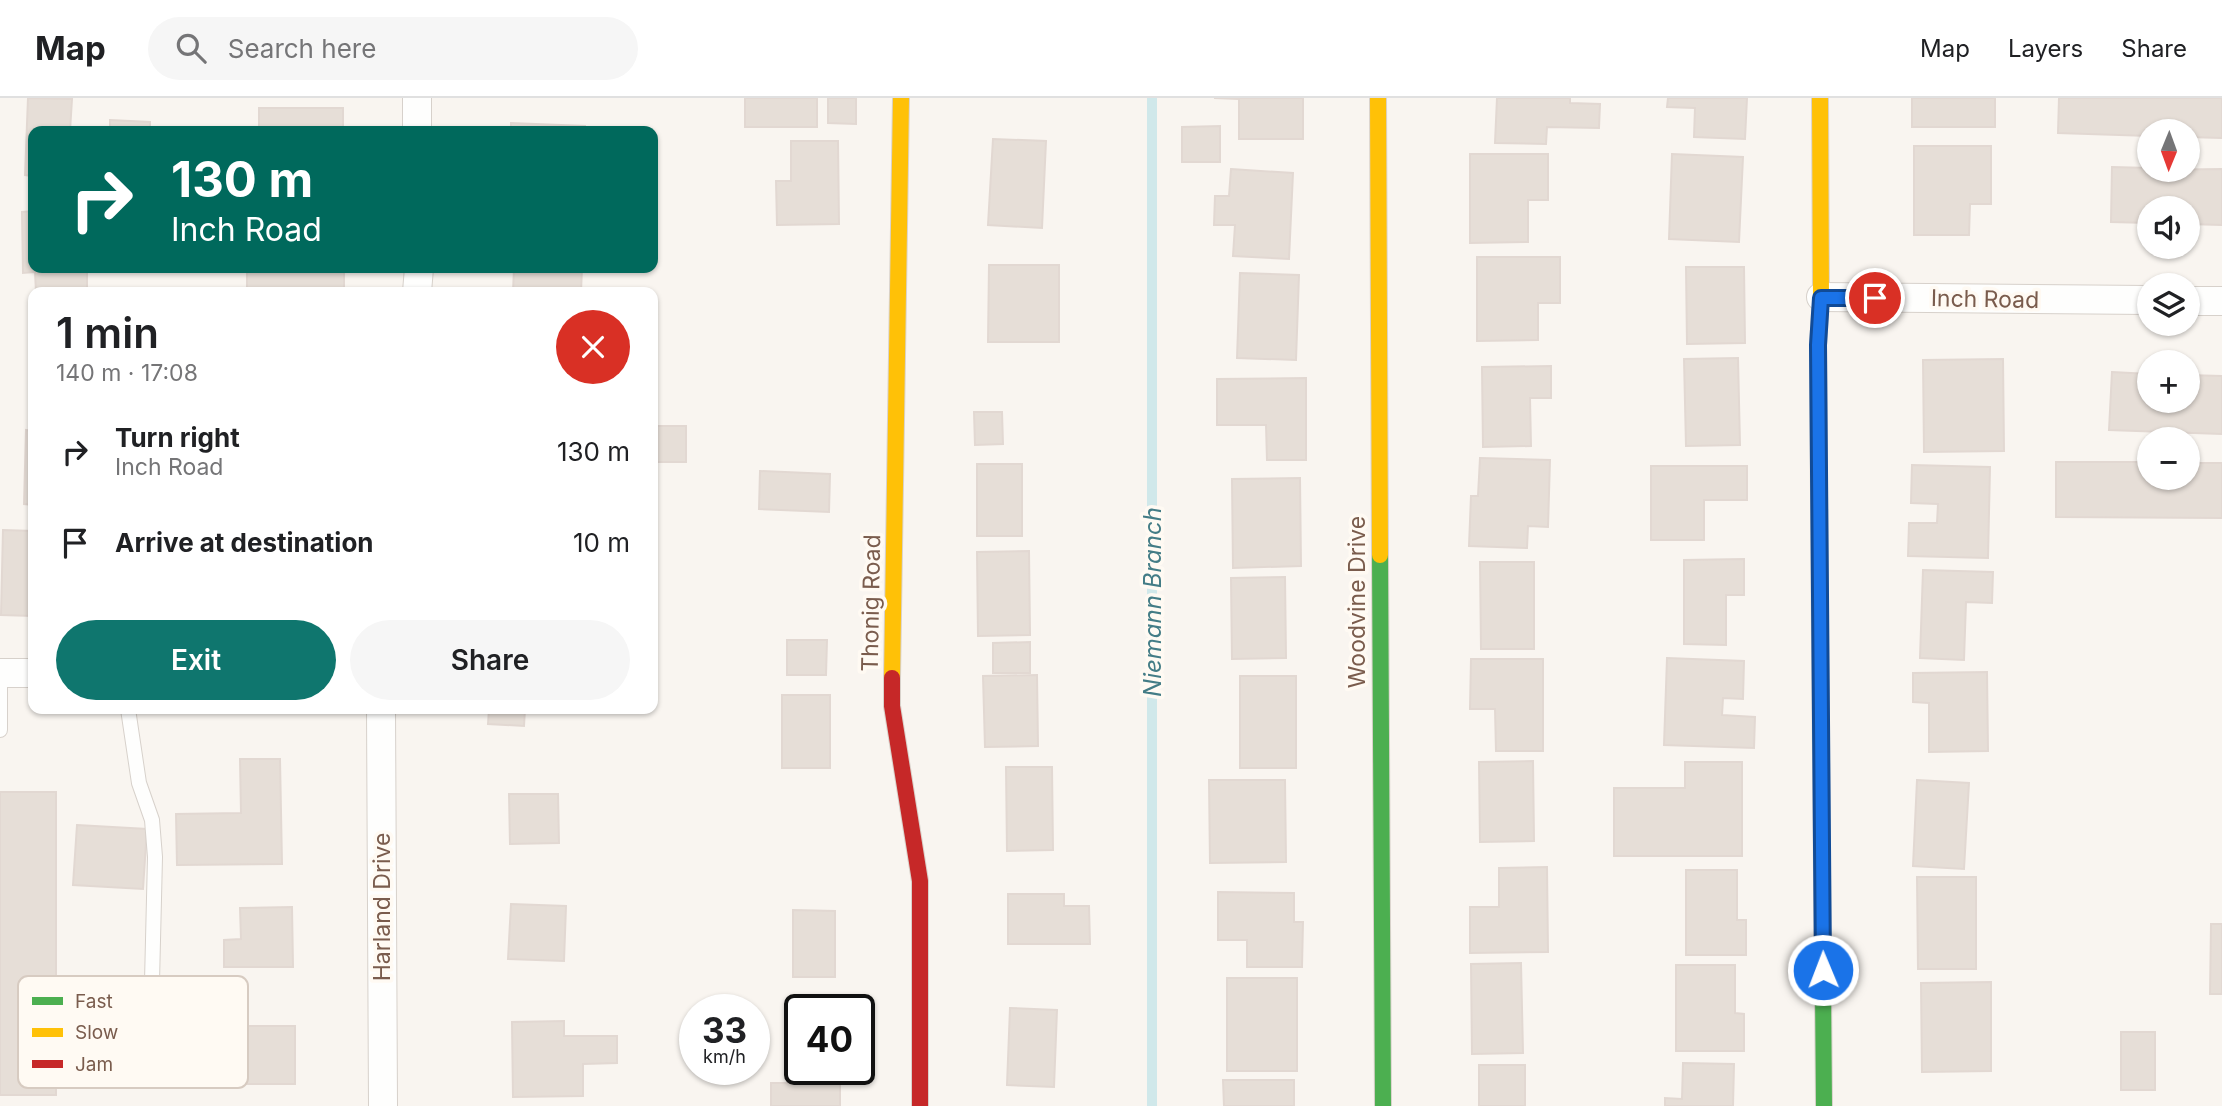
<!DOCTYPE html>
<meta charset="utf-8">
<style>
:root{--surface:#fff;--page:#f6f6f6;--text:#202124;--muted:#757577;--line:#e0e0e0;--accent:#0f766e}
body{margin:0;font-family:Inter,sans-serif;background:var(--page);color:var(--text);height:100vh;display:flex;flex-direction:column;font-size:26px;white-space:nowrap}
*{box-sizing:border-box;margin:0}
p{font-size:23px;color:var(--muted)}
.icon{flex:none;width:38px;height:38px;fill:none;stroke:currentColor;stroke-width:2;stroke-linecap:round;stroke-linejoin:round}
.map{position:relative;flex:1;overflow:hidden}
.side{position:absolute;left:28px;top:189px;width:630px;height:427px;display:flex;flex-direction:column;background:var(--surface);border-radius:14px;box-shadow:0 2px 5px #0004}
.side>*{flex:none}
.hud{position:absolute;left:28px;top:28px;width:630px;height:147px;border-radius:14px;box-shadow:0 2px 5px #0004;background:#00695c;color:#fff;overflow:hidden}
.needle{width:46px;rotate:181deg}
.buttons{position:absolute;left:2137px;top:21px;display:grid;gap:14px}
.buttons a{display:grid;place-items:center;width:63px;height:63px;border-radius:50%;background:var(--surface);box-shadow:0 2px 5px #0004;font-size:35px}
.speed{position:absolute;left:679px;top:896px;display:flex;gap:14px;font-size:35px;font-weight:700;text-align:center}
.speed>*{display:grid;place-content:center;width:91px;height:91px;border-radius:50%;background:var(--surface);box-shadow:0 2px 5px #0004;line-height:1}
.speed small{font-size:18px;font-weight:400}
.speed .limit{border:4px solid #111;border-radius:10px;background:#fff;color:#111}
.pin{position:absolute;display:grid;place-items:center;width:60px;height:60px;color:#fff;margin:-30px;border:4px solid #fff;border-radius:50%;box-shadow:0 2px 7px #0007}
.me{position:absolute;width:77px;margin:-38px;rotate:359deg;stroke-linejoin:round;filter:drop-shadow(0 0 5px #0008)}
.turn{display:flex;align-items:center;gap:24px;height:147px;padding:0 28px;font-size:32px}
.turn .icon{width:91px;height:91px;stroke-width:2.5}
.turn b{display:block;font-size:49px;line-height:60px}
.round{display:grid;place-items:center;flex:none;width:74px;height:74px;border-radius:37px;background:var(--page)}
.headline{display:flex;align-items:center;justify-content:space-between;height:119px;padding:0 28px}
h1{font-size:42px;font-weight:600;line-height:52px}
.primary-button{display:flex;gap:14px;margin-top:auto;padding:14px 28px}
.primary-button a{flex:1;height:80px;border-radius:42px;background:var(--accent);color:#fff;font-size:28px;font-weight:600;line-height:80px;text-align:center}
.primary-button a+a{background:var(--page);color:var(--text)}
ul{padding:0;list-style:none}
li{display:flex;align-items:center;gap:21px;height:91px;padding:0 28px}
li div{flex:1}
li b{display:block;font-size:26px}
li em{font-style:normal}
header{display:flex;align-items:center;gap:42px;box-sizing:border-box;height:98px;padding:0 35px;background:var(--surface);border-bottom:2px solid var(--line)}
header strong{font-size:33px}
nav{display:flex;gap:38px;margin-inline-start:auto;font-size:24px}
.search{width:490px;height:63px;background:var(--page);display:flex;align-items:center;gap:18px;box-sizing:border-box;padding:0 24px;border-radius:38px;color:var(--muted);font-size:26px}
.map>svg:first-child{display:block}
</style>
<header>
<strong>Map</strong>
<div class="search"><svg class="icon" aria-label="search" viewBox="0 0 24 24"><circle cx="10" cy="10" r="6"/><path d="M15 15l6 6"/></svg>Search here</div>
<nav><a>Map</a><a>Layers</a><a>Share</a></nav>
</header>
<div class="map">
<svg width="2222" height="1008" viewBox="0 0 2222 1008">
<rect width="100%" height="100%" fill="#f9f5f0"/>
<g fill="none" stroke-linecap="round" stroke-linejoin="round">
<path stroke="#d0e8ea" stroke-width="10" d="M1152 1008V0"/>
</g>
<path fill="#e6ded7" stroke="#e2d8d2" stroke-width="2" d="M28 0 72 1 70 33H33V78L25 77Z
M745 0H817V29H745Z
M828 0H856V26L828 25Z
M1214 0H1303V41H1239V1Z
M1497 0H1570V5L1600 6 1599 30 1547 29 1546 46 1495 45Z
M1668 0H1747L1745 41 1694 39 1695 10 1667 9Z
M1912 0H1995V29H1912Z
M2059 0H2222V40L2188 39V33H2149V38L2058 35Z
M259 10H343V33H259Z
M110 22 150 24V33H110Z
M511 25 585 28V33H511Z
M1220 28V64H1182V29Z
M993 41 1046 43 1042 130 988 127Z
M791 43H838L839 126 777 127 776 83H791Z
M1914 48H1991V106H1970L1969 137H1914Z
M1470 56H1548V102H1528V144L1470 145Z
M1672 56 1743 59 1739 144 1669 141Z
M2112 69 2149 70V72L2222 71V127L2188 126V110H2149V125L2111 124Z
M1231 71 1293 75 1289 161 1233 158 1235 127H1214L1215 98H1229Z
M653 103H654L655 144H653Z
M33 113V170H87V194H36L35 174 23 175 22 114Z
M1477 159H1560V205H1538V242L1477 243Z
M989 167H1059V244H988Z
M1686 169H1744L1745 245 1687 246Z
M247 170H344V194L247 192Z
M514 170H582L581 194H513Z
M1240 175 1299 177 1296 262 1237 260Z
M653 217H657L654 261H653Z
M1738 260 1740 347 1686 348 1684 261Z
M2003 261 2004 353 1924 354 1923 262Z
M1551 268V300H1530L1531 348 1483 349 1482 269Z
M2112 274 2149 276V303H2188V277L2222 278V336L2109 332Z
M1306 280V362H1267L1266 327H1217V281Z
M974 314H1002L1003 346 975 347Z
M653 328H686V364H653Z
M26 332 33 333V407L24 406Z
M1480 360 1550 362 1548 429 1528 428 1527 450 1469 448 1471 398H1478Z
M2056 364H2149V380H2188V365H2222V420L2056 419Z
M977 366H1022V438H977Z
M1912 367 1990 369 1988 460 1908 458 1909 425H1937L1938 406 1911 405Z
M1651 368H1747V402H1704V442H1651Z
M760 373 830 376 829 414 759 411Z
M1300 380 1301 468 1233 470 1232 381Z
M3 432 33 433V518L1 517Z
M1029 453 1030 537 978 538 977 454Z
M1744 461V497H1726V547L1684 546V462Z
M1480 464H1534V551H1481Z
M1923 472 1993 474 1992 505 1966 504 1964 562 1920 560Z
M1285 479 1286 560 1232 561 1231 480Z
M787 542H827L826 577H787Z
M1030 544V575H993V545Z
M1667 560 1744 563 1743 601 1723 600 1722 617 1755 619 1754 650 1664 647Z
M1471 561H1543V653H1496L1495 611H1470Z
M1987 574 1988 653 1929 654V605L1913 604V575Z
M1037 577 1038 648 985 649 983 578Z
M1240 578H1296V670H1240Z
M782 597H830V670H782Z
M489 611H525L524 628 488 626Z
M240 661H280L282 766 177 767 176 716 241 715Z
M1533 663 1534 743 1480 744 1479 664Z
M1685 664H1742V758H1614V690H1685Z
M1006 669H1052L1053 752 1007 753Z
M1209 682H1285L1286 764 1210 765Z
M1917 682 1969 685 1964 771 1913 768Z
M0 694H56V997H0Z
M509 696H558L559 745 510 746Z
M77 727 147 731 143 791 73 787Z
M1547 769 1548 854 1470 855V809H1499V770Z
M1686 772H1737V822H1746V857H1686Z
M1917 779H1976V871H1918Z
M1218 794 1294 795V824H1303L1302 869H1247V842H1218Z
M1008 796H1064V808H1089L1090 846H1008Z
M511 806 566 808 564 863 508 861Z
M292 809 293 869H224V842L241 841 240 810Z
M793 812 835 813V879H793Z
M2211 826H2222V896H2210Z
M1521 865 1523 955 1472 956 1471 866Z
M1676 867H1735V915L1744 916V953H1676Z
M1227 880H1297V973H1227Z
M1991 884V973L1922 974 1921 885Z
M1010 910 1057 912 1054 989 1007 987Z
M564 923V938H617V965L583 966V998L513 999 512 924Z
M242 928H295V986H242Z
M2121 934H2155V992H2121Z
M1683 965 1734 966 1733 1008H1665V1000L1682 1001Z
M1479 967H1525V1008H1479Z
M1223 982H1294V1008H1224Z
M771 985H840V1008H771Z"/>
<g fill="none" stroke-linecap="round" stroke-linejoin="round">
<g stroke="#d7d1cb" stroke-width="16">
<path id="lane" d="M0 576V632
M128 611 139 685 152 722 155 759 151 925"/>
</g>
<g stroke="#d7d1cb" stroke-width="30">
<path id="street" d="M417 0V33
M417 194 419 170
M1821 199 2149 202
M2188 203H2222
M0 575H33
M381 611 383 1008"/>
</g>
<g stroke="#d9d2cb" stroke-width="18">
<path id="fast" d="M1380 457 1383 1008
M1820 542 1824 1008"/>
</g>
<g stroke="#d9d2cb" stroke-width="18">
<path id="slow" d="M1378 0 1380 457
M1820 0 1821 199 1818 247 1820 542
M892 580 901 0"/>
</g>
<g stroke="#d9d2cb" stroke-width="18">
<path id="jam" d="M892 580V608L920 783V1008"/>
</g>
<use href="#lane" stroke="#fefefd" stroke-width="14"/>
<use href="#street" stroke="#fefefd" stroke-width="28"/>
<use href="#fast" stroke="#4caf50" stroke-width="16"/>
<use href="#slow" stroke="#ffc107" stroke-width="16"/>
<use href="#jam" stroke="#c62828" stroke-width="16"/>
</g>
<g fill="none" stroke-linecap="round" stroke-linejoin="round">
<g stroke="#114b97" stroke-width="18">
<path id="route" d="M1823 872 1818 247 1821 200H1875"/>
</g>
<use href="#route" stroke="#1a73e8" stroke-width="12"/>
</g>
<g text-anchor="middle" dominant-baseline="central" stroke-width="7" stroke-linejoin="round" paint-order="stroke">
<g font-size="23" fill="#7a5c4d" stroke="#fffaf3">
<text transform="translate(1985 201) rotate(1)">Inch Road</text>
<text transform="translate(1357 504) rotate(-90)">Woodvine Drive</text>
<text transform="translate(871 505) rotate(-89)">Thonig Road</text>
<text transform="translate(382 809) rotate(-90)">Harland Drive</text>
</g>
<g font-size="24" font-style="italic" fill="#437c86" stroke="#fffaf3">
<text transform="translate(1152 504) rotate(-90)">Niemann Branch</text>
</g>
</g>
<rect x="18" y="878" width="230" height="112" rx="10" fill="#fffaf3" stroke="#d7cbc1" stroke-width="2"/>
<rect x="32" y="899" width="31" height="8" fill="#4caf50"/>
<rect x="32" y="930" width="31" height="9" fill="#ffc107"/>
<rect x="32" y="962" width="31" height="8" fill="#c62828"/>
<g font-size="19" fill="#7a5c4d">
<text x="75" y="910">Fast</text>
<text x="75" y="941">Slow</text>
<text x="75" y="973">Jam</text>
</g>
</svg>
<div class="buttons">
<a><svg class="needle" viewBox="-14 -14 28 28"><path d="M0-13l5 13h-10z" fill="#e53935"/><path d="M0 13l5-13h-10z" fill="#757577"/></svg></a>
<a><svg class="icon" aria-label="sound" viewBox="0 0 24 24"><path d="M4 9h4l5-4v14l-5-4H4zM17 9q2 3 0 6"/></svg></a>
<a><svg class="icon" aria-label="layers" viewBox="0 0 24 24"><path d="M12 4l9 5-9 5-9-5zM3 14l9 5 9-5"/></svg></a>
<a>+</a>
<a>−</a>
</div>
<div class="speed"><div>33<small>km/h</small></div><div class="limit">40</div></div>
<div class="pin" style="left:1875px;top:200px;background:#d93025"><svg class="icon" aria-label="arrive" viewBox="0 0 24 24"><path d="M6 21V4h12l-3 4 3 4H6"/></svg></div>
<svg class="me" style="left:1823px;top:872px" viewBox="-20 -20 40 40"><circle r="17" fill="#1a73e8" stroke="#fff" stroke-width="3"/><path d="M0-11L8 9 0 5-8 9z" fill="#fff"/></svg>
<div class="hud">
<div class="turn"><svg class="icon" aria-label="right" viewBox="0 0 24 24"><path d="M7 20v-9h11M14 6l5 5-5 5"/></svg><div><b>130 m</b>Inch Road</div></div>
</div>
<section class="side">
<div class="headline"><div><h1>1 min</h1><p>140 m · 17:08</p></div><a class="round" style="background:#d93025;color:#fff"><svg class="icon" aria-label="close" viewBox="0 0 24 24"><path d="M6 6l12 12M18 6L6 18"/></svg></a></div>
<ul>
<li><svg class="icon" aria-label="right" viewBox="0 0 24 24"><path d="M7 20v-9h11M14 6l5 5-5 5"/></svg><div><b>Turn right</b><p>Inch Road</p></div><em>130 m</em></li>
<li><svg class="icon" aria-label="arrive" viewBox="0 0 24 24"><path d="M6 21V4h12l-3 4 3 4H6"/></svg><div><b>Arrive at destination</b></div><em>10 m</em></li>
</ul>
<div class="primary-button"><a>Exit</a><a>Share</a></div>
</section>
</div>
